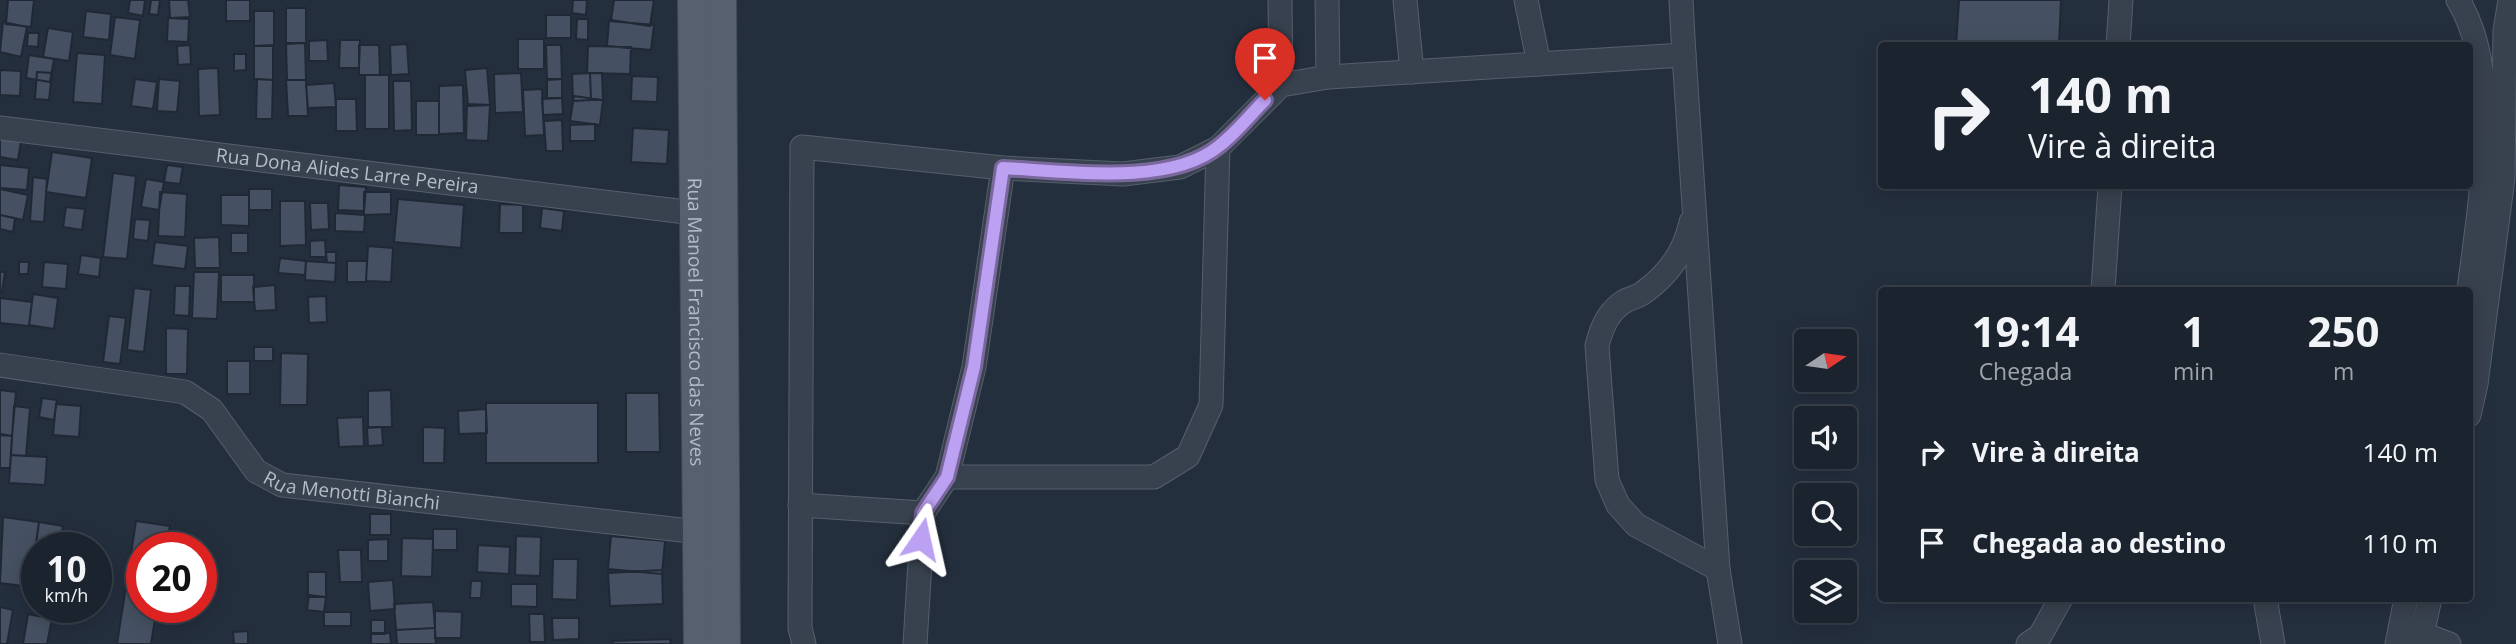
<!DOCTYPE html>
<html lang="pt">
<meta charset="utf-8">
<style>
:root{--surface:#1b232e;--page:#242b36;--text:#f1f3f6;--muted:#a0a4aa;--line:#39404a}
body{margin:0;font-family:"Open Sans",sans-serif;background:var(--page);color:var(--text);height:100vh;display:flex;flex-direction:column;font-size:26px;white-space:nowrap}
*{box-sizing:border-box;margin:0}
p{font-size:23px;color:var(--muted)}
.icon{flex:none;width:38px;height:38px;fill:none;stroke:currentColor;stroke-width:2;stroke-linecap:round;stroke-linejoin:round}
.map{position:relative;flex:1;overflow:hidden}
.side{position:absolute;left:1878px;top:287px;width:595px;height:315px;display:flex;flex-direction:column;background:var(--surface);border-radius:7px;box-shadow:0 4px 18px #0003,0 0 0 2px var(--line)}
.side>*{flex:none}
.banner{position:absolute;left:1878px;top:42px;width:595px;height:147px;border-radius:7px;box-shadow:0 4px 18px #0003,0 0 0 2px var(--line);background:#1b232e;color:var(--text);overflow:hidden}
.needle{width:46px;rotate:77deg}
.fabs{position:absolute;left:1794px;top:329px;display:grid;gap:14px}
.fabs a{display:grid;place-items:center;width:63px;height:63px;border-radius:7px;background:var(--surface);box-shadow:0 4px 18px #0003,0 0 0 2px var(--line);font-size:35px}
.speed{position:absolute;left:21px;top:532px;display:flex;gap:14px;font-size:35px;font-weight:700;text-align:center}
.speed>*{display:grid;place-content:center;width:91px;height:91px;border-radius:50%;background:var(--surface);box-shadow:0 4px 18px #0003,0 0 0 2px var(--line);line-height:1}
.speed small{font-size:18px;font-weight:400}
.speed .limit{border:10px solid #d22;background:#fff;color:#111}
.pin{position:absolute;display:grid;place-items:center;width:60px;height:60px;color:#fff;margin:-72px -30px;border-radius:50% 50% 50% 0;rotate:-45deg;box-shadow:0 0 7px #0007}
.pin .icon{rotate:45deg}
.me{position:absolute;width:77px;margin:-38px;rotate:11deg;stroke-linejoin:round;filter:drop-shadow(0 0 5px #0008)}
.turn{display:flex;align-items:center;gap:24px;height:147px;padding:0 35px;font-size:32px}
.turn .icon{width:91px;height:91px;stroke-width:2.5}
.turn b{display:block;font-size:49px;line-height:60px}
.eta{display:flex;justify-content:space-evenly;align-items:center;height:119px;text-align:center}
.eta b{font-size:42px;font-weight:700;line-height:49px}
ul{padding:0;list-style:none}
li{display:flex;align-items:center;gap:21px;height:91px;padding:0 35px}
li div{flex:1}
li b{display:block;font-size:26px}
li em{font-style:normal}
.map>svg:first-child{display:block}
</style>
<div class="map">
<svg width="2516" height="644" viewBox="0 0 2516 644">
<rect width="100%" height="100%" fill="#242f3e"/>
<path fill="#455162" stroke="#1f2835" stroke-width="2" d="M8 0H34L31 27 6 24Z
M130 0H145L143 16 128 13Z
M151 0H160L158 15 149 14Z
M169 0H188L190 17 170 18Z
M226 0H250V21H226Z
M573 0H587L586 15 572 13Z
M614 0H654L650 26 611 20Z
M1959 0H2061L2059 46H1956Z
M286 8H306V43H286Z
M86 11 111 14 109 40 83 37Z
M254 11H274V45L254 46Z
M546 15H571V38H546Z
M115 17 140 20 135 59 110 55Z
M168 18 189 19 188 42 167 41Z
M577 19H588V40L576 39Z
M609 21 654 25 651 50 607 46Z
M3 22 27 27 21 57 0 52Z
M48 28 73 32 69 61 43 57Z
M28 33H39L38 47 27 46Z
M518 39H544V69H518Z
M327 40 328 61H309V41Z
M340 40H360L359 68H339Z
M305 43 306 80H287L286 44Z
M407 44 409 74 391 75 390 45Z
M190 45 191 64 178 65 177 46Z
M359 45H379L380 75H359Z
M546 45H561L562 79 547 80Z
M254 46H273V80L254 79Z
M588 46 631 47 630 74 587 73Z
M77 53 105 55 102 104 73 102Z
M234 54H246V70L234 71Z
M29 55 54 59 50 82 26 78Z
M218 68 220 115 199 116 198 69Z
M487 68 490 105 468 106 465 70Z
M0 70 21 71 20 96 0 95Z
M37 72 52 73 49 100 35 99Z
M521 73 523 112 495 113 494 74Z
M590 73 591 100 573 101 572 74Z
M590 73H602L603 100H591Z
M365 75H389V129H365Z
M632 76 658 77 657 102 631 101Z
M135 79 157 82 153 109 131 106Z
M159 79 180 81 177 112 157 111Z
M257 79 273 80 272 119H256Z
M547 79H562V98H547Z
M286 80H306L308 116H288Z
M393 81H411L412 130 394 131Z
M334 83 336 107 308 108 306 85Z
M463 85 464 133 439 134V86Z
M542 89 544 135 525 136 523 90Z
M574 96 603 100 600 125 570 121Z
M562 98 563 114 543 115 542 99Z
M336 99H356L357 131H336Z
M416 101H439V135H416Z
M467 104 490 105 488 141 466 140Z
M562 120 563 151H546L544 121Z
M595 124V141H570V125Z
M633 128 669 130 667 164 631 162Z
M0 137 21 141 18 160 0 157Z
M52 152 92 158 86 198 46 192Z
M0 165 29 168 27 190 0 188Z
M167 165 183 167 180 184 164 182Z
M113 173 136 176 127 259 103 257Z
M33 177 47 179 44 222 30 221Z
M146 179 164 182 159 210 141 207Z
M339 185 366 187 364 211 338 210Z
M0 189 28 195 23 220 0 215Z
M249 189H272V210H249Z
M160 192 187 194 185 237 158 236Z
M364 192H391V214L364 215Z
M221 195H249V226L221 225Z
M398 199 464 205 461 248 394 242Z
M280 201H305L306 245 280 246Z
M310 203H328L329 229 311 230Z
M500 204 523 205V233H499Z
M66 207 85 209 82 230 63 227Z
M542 208 564 211 562 231 540 228Z
M335 213 365 215 364 232 335 231Z
M0 215 15 218 13 232 0 229Z
M135 219 150 220 148 241 133 239Z
M231 233H248V253H231Z
M219 237 220 268H195L194 238Z
M325 240 326 257H310V241Z
M155 242 188 246 185 269 152 265Z
M368 246 393 248 391 282 366 281Z
M326 252H336V263H327Z
M81 255 101 258 99 277 78 274Z
M280 258 306 261 305 275 278 273Z
M306 261 336 263 335 282 305 280Z
M347 261H367L366 282H347Z
M19 262H29L28 274H19Z
M44 262 68 264 66 289 42 287Z
M0 272H5L2 292H0Z
M194 272H219L217 319 192 318Z
M221 275H254V302H221Z
M275 285 276 310 255 311 253 287Z
M175 286H190L189 316 174 315Z
M134 288 151 290 144 352 127 350Z
M33 294 58 298 54 329 29 325Z
M326 296 327 322 309 323 308 297Z
M0 298 32 302 29 326 0 323Z
M109 316 126 318 120 364 103 362Z
M166 328 188 329 187 374H166Z
M254 347H273V361H254Z
M281 353 308 354 307 405H280Z
M227 361H250V394H227Z
M0 390 16 392 12 436 0 434Z
M391 390 392 427H368V391Z
M626 393H659L660 452H626Z
M42 398 57 400 54 420 39 417Z
M486 403H598V463H486Z
M56 404 81 406 79 437 53 435Z
M14 406 30 408 26 456 11 455Z
M486 409 487 433 459 434 458 411Z
M363 417 364 446 339 447 337 418Z
M382 427 383 445 368 446 367 428Z
M423 427 445 428 444 463H423Z
M0 435 12 436 10 468H0Z
M11 455 47 457 45 485 9 483Z
M370 514H391V535H370Z
M3 517 39 522 30 587 0 583Z
M136 521 170 526 166 548H142V607H157L151 644H117Z
M39 522 63 526 60 548H37V588L30 587Z
M433 529H457V550H433Z
M516 536 541 537 540 576 515 575Z
M611 536 665 541 662 574 608 569Z
M402 538 433 539 432 577 401 576Z
M388 539V561H368V540Z
M478 545 510 547 509 574 477 572Z
M338 550H361L362 582H340Z
M553 559H578L577 600 552 599Z
M662 570 663 604 610 606 608 573Z
M308 572H326V597H308Z
M393 580 395 609 370 611 368 582Z
M471 581H482L481 598H470Z
M511 584H537V607L511 606Z
M309 595 326 597 324 612 307 610Z
M433 602 435 628 396 630 394 604Z
M0 607 13 610 7 644H0Z
M435 611 462 612 461 638H435Z
M324 612H351V626H324Z
M28 614 52 619 47 644H23Z
M529 614H544L545 642H530Z
M552 618H579V639L553 640Z
M371 620H385V634H371Z
M435 628 436 644H397L396 630Z
M248 631V644H234L233 632Z
M371 633H390L391 644H371Z
M670 639 671 644H613V641Z"/>
<g fill="none" stroke-linecap="round" stroke-linejoin="round">
<g stroke="#565f6c" stroke-width="25">
<g id="minor">
<path d="M1280 0 1281 85"/>
<path d="M1327 0 1328 77"/>
<path d="M1405 0 1412 72"/>
<path d="M1526 0 1539 64"/>
<path d="M1681 0 1684 55"/>
<path d="M2458 0C2504 75 2479 207 2469 290"/>
<path d="M2118 46 2121 0"/>
<path id="s1" d="M0 128 694 213"/>
<path d="M1691 222C1685 251 1669 274 1644 292 1638 297 1631 298 1625 301 1608 311 1601 328 1597 346L1607 480 1618 505 1636 525 1718 569"/>
<path d="M2103 290 2110 186"/>
<path id="s2" d="M0 365 185 392 212 410 256 471 282 485 699 532"/>
<path d="M2469 415 2476 384 2503 178 2505 31 2510 0"/>
<path d="M947 477H1154L1188 456 1211 405 1218 148"/>
<path d="M800 505 923 513"/>
<path d="M2266 604 2273 644"/>
<path d="M2423 634 2449 644"/>
<path d="M804 644 800 628 802 147 1003 168 1123 174 1180 167 1218 148 1281 85 1328 77 1684 55 1718 569 1730 644"/>
<path d="M915 644 923 513 947 477 974 367 1003 168"/>
<path d="M2028 644 2040 636 2061 598"/>
<path d="M2397 644 2406 598"/>
<path d="M2420 644 2430 598"/>
</g>
</g>
<g stroke="#414a57" stroke-width="32">
<g id="major">
<path id="s3" d="M693 0 699 644"/>
<path d="M721 0 725 644"/>
</g>
</g>
<use href="#minor" stroke="#38414e" stroke-width="23"/>
<use href="#major" stroke="#56606e" stroke-width="30"/>
</g>
<g fill="none" stroke-linecap="round" stroke-linejoin="round">
<g stroke="#7a689d" stroke-width="18">
<path id="route" d="M921 539 923 513 947 477 974 367 1003 168C1063 171 1170 187 1219 146 1236 133 1250 115 1265 100"/>
</g>
<use href="#route" stroke="#bca0f2" stroke-width="12"/>
</g>
<g text-anchor="middle" dominant-baseline="central" stroke-width="5" stroke-linejoin="round" paint-order="stroke">
<g font-size="19" fill="#b4bcc9" stroke="#1d2633">
<text stroke="none"><textPath href="#s1" startOffset="350">Rua Dona Alides Larre Pereira</textPath></text>
<text stroke="none"><textPath href="#s3" startOffset="322">Rua Manoel Francisco das Neves</textPath></text>
<text stroke="none"><textPath href="#s2" startOffset="394">Rua Menotti Bianchi</textPath></text>
</g>
</g>
</svg>
<div class="fabs">
<a><svg class="needle" viewBox="-14 -14 28 28"><path d="M0-13l5 13h-10z" fill="#e53935"/><path d="M0 13l5-13h-10z" fill="#a0a4aa"/></svg></a>
<a><svg class="icon" aria-label="sound" viewBox="0 0 24 24"><path d="M4 9h4l5-4v14l-5-4H4zM17 9q2 3 0 6"/></svg></a>
<a><svg class="icon" aria-label="search" viewBox="0 0 24 24"><circle cx="10" cy="10" r="6"/><path d="M15 15l6 6"/></svg></a>
<a><svg class="icon" aria-label="layers" viewBox="0 0 24 24"><path d="M12 4l9 5-9 5-9-5zM3 14l9 5 9-5"/></svg></a>
</div>
<div class="speed"><div>10<small>km/h</small></div><div class="limit">20</div></div>
<div class="pin" style="left:1265px;top:100px;background:#d93025"><svg class="icon" aria-label="arrive" viewBox="0 0 24 24"><path d="M6 21V4h12l-3 4 3 4H6"/></svg></div>
<svg class="me" style="left:921px;top:539px" viewBox="-20 -20 40 40"><path d="M0-17L14 15 0 8-14 15z" fill="#bca0f2" stroke="#fff" stroke-width="4"/></svg>
<div class="banner">
<div class="turn"><svg class="icon" aria-label="right" viewBox="0 0 24 24"><path d="M7 20v-9h11M14 6l5 5-5 5"/></svg><div><b>140 m</b>Vire à direita</div></div>
</div>
<section class="side">
<div class="eta">
<div><b>19:14</b><p>Chegada</p></div>
<div><b>1</b><p>min</p></div>
<div><b>250</b><p>m</p></div>
</div>
<ul>
<li><svg class="icon" aria-label="right" viewBox="0 0 24 24"><path d="M7 20v-9h11M14 6l5 5-5 5"/></svg><div><b>Vire à direita</b></div><em>140 m</em></li>
<li><svg class="icon" aria-label="arrive" viewBox="0 0 24 24"><path d="M6 21V4h12l-3 4 3 4H6"/></svg><div><b>Chegada ao destino</b></div><em>110 m</em></li>
</ul>
</section>
</div>
